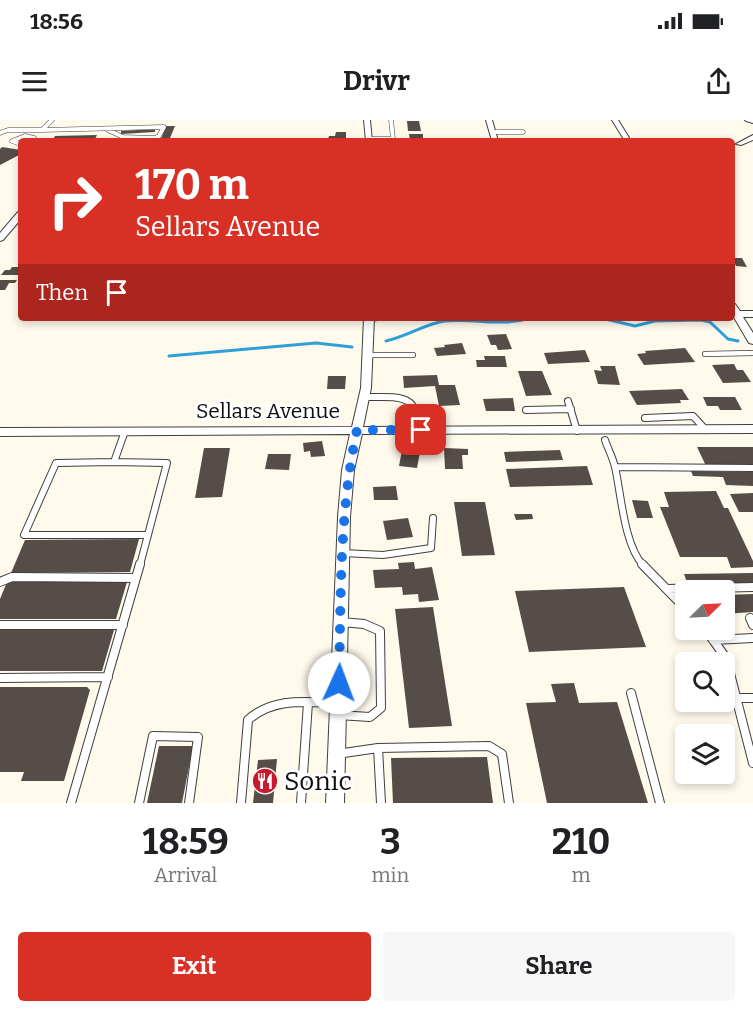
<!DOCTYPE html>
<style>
:root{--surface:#fff;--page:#f6f6f6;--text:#202124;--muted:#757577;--accent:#d93025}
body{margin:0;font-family:Bitter,serif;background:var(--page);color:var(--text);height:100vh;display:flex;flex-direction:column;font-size:22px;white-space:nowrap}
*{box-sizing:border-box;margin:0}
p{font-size:20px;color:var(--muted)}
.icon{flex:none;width:33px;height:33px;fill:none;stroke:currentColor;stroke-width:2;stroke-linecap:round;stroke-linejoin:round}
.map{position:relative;height:683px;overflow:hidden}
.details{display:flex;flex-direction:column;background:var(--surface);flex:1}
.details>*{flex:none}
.banner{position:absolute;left:18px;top:18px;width:717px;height:183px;border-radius:6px;box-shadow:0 3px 9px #0003;background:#d93025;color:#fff;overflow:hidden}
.needle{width:39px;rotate:66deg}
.fabs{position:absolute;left:675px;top:460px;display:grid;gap:12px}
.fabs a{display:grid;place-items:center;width:60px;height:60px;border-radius:6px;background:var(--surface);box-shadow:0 3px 9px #0003;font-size:30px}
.pin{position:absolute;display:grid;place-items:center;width:51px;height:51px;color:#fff;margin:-26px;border-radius:12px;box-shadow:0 3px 9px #0006}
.me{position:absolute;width:66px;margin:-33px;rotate:2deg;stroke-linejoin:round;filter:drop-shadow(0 0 4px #0008)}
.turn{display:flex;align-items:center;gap:21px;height:126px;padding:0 18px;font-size:27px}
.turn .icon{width:78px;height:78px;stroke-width:2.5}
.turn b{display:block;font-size:42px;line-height:51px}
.then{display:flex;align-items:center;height:57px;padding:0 18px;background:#0003;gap:12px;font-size:22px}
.eta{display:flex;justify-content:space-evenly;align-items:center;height:102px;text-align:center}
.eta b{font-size:36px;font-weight:700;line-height:42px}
.action{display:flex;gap:12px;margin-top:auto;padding:12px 18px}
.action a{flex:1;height:69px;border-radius:6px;background:var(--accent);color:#fff;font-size:24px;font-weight:700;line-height:69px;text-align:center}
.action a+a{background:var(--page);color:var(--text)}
.status{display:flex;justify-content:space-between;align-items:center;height:42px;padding:0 30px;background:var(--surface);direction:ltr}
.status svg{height:16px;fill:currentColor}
header{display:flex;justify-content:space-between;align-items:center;height:78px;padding:0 18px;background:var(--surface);font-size:27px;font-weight:700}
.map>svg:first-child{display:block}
</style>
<div class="status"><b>18:56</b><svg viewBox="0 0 49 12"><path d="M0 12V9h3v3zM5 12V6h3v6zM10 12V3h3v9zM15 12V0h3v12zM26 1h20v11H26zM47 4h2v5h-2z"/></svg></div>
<header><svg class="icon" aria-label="menu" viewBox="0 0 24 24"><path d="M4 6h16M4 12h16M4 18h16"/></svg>Drivr<svg class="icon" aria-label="share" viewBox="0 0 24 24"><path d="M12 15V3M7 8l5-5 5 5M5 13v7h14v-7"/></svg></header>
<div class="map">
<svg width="753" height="683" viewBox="0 0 753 683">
<rect width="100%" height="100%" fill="#fffaec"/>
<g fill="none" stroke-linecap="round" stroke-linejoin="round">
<path stroke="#2da0d8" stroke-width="3" d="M601 198 635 206 655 201 701 200 710 202 728 219 738 221
M386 221C406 217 427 203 445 201 474 198 501 207 530 198
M169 236 316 223 352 227"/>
</g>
<path fill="#564c48" d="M407 1H419L421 11H408Z
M166 6H175L170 18 161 19Z
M155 9V12L121 14V11Z
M336 12H346V19H328L329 16H335Z
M409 14H423V21H410Z
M97 15 94 21H52L55 16Z
M2 27 21 30V34L0 45V29Z
M732 138H742L747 147 736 146Z
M12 147H21L20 155H1L5 150H10Z
M0 160H17L15 163H9L5 170H0Z
M506 214 512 229 498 230 496 225H491L487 215Z
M462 223 466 234 437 236 434 228 445 227 444 225Z
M685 228 695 242 644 245 637 234 646 233 645 231Z
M585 230 590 242 548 244 544 233Z
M484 236H505L507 247H477L476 240H485Z
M734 244 737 250H743L751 262 723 263 712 245Z
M600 246H615L620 265 598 264 594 250 602 251Z
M518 251H542L552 275 526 276Z
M437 255 439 265H455L460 285 439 286 435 266 404 268 403 256Z
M328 256H346L345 269H327Z
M682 269 689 280H680L681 283 637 285 629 271Z
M703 277H735L742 290H720L718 286H707Z
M513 278 515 291H486L483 279Z
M322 321 325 336 311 337 310 331 304 332 303 323Z
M697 327H753V346H706Z
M204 328H230L222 377 195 378Z
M444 328 468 329V335H462L463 349H445Z
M402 330 420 332 417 348 399 346Z
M560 330 563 340 506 342 504 332Z
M268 334H291L289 350 265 349Z
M587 346 593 365 510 367 506 349Z
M691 351 753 352V366L726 365 723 357 693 356Z
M396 366 398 380H374L373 367Z
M716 371 724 388H728L753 441V447L731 448 727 437H680L660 387H669L664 372Z
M753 373V392H739L730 374Z
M632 380 648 381 653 398H637Z
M454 382H485L495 435 462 436Z
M514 394H532L533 399 516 400Z
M408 398 413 417 387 420 383 401Z
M139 419 130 452 11 453 25 420Z
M414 442 415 449 432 447 439 480 419 482 418 474 403 475 402 467 375 468 373 450 399 449 398 443Z
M753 453V464L688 465 684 454Z
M7 462H127L116 499H0V479Z
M624 467 646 527 529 532 515 471Z
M753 474V492L724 494V475Z
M433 487 452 606 409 608 395 489Z
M0 510H114L102 551H0Z
M574 563 579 583 617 582 648 683H547L526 583 556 582 551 564Z
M0 567H87L90 570 64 661H21L24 652H0Z
M159 626H193L182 683H147Z
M487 637 493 683H393L391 638Z
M277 639 273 683H253L258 640Z"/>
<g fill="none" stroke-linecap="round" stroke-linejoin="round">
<g stroke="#3f3f3f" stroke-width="5">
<path id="lane-far3" d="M52 0 42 10 164 7 159 16 155 18 123 17 108 10
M492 12H523
M0 13 8 10H42
M369 19H393L391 0
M21 24 12 21 25 16 34 18 32 21"/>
</g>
<g stroke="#3f3f3f" stroke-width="6">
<path id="lane-far2" d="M369 199 378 198
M705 234 753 233
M368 235H413"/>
</g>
<g stroke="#3f3f3f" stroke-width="8">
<path id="lane-far1" d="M365 277C398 278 416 271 421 310
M568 281 577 311
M526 290 571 289
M645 298 693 296 706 310
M125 311 114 342 167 343 140 445
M605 320C608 329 613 338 615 347 621 373 624 425 643 445
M114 342 56 343 24 415H148
M615 347 753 348
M343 433 383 435 431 428 433 398"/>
</g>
<g stroke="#3f3f3f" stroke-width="10">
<path id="lane" d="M642 444 686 489
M0 462 12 457 136 458
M667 469 753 467
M750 498 753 505
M0 505H123
M706 510 726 538 753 643
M713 520 753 518
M0 558 108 557
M631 573 660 683
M737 578H753
M338 595 370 597 381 588 380 511 364 504 341 502
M378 628 381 683
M337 634 378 628 489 626 502 634 509 683
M71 683 140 444
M139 683 153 616 198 617 189 683
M241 683 248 600C273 577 306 582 338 583
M301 683 308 583"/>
</g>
<g stroke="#3f3f3f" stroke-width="2">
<path id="street" d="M364 0H370L372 21H366Z
M486 0H492L498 21H492Z
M612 0H618L631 21H625Z
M745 0H753V3L746 1Z
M753 15V20L741 25 736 24Z
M18 92H21V99L3 120 0 121V113Z
M732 183 735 184 740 191H753V197H743L753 213V224L749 223 732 194Z
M364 198H374L371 268 363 307 753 305V313L362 314 354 350 350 397 344 683H326L338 397 342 350 350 314 0 316V308L352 307 361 268Z"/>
</g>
<use href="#lane-far3" stroke="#fff" stroke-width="4"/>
<use href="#lane-far2" stroke="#fff" stroke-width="4.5"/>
<use href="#lane-far1" stroke="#fff" stroke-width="6"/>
<use href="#lane" stroke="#fff" stroke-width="8"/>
<use href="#street" fill="#fff" fill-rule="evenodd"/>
</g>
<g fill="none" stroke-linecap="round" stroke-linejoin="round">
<path stroke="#1a73e8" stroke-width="10" stroke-dasharray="0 18" d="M339 563C341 478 339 393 357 310H421"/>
</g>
<defs>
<g id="restaurant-disc" transform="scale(1.35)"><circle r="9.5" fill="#c8192e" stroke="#fff"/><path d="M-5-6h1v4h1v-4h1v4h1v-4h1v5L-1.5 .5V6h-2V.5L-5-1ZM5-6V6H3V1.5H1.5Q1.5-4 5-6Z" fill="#fff"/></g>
</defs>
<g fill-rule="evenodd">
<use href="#restaurant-disc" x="265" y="661"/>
</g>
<g text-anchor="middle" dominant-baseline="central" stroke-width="6" stroke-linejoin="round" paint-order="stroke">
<g font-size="21" fill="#0c0c0c" stroke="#fff">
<text x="268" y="291">Sellars Avenue</text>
</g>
<g font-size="26" fill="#0c0c0c" stroke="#fff" text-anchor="start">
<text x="284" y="661">Sonic</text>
</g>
</g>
</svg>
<div class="fabs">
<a><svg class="needle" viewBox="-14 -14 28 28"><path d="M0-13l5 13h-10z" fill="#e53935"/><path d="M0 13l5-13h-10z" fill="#757577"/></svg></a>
<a><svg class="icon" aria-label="search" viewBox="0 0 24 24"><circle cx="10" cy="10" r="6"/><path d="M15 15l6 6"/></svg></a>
<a><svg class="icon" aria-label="layers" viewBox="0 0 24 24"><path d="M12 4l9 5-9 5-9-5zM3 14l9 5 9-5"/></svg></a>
</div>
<div class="pin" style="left:421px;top:310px;background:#d93025"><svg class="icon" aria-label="arrive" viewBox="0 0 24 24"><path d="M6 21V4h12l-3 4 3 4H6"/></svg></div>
<svg class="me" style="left:339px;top:563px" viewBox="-20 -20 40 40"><circle r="19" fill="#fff"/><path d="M0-13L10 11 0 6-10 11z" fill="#1a73e8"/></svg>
<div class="banner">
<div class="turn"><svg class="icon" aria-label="right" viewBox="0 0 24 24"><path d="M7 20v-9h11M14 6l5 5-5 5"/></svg><div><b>170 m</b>Sellars Avenue</div></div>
<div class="then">Then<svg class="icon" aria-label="arrive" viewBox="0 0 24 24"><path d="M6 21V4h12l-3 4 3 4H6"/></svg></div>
</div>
</div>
<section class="details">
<div class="eta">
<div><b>18:59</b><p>Arrival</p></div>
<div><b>3</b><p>min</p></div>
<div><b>210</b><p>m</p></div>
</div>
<div class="action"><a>Exit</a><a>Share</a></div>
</section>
